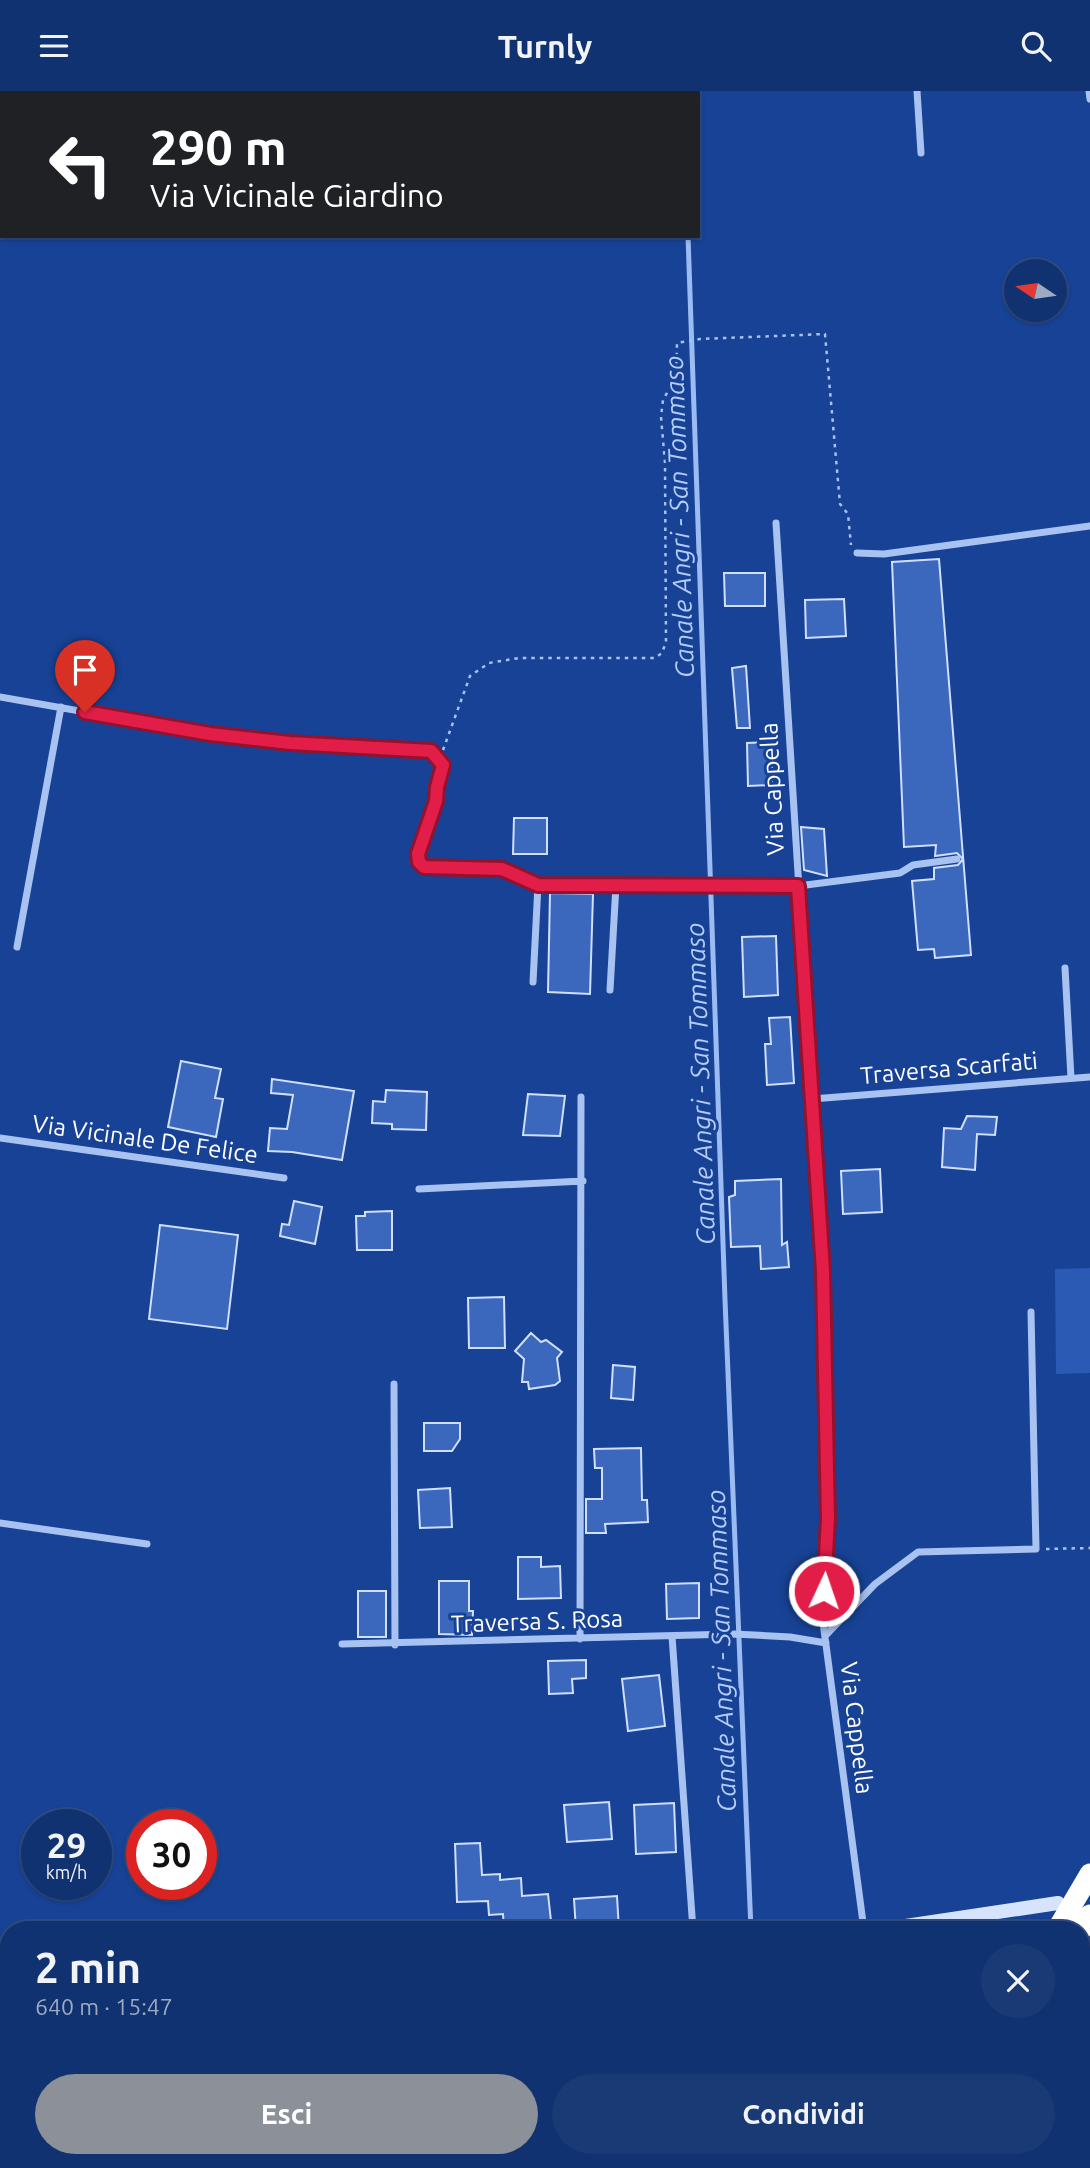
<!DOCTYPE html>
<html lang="it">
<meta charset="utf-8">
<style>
:root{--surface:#113270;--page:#1a3a75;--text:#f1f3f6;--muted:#9caac3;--line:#304d83;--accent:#8c9099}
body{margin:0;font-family:Ubuntu,sans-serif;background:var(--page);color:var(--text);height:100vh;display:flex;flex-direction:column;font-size:26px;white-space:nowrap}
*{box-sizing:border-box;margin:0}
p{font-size:23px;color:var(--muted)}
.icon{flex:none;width:38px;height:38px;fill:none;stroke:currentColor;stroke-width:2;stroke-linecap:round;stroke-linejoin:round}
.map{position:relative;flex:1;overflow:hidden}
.drawer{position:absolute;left:0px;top:1830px;width:1090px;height:247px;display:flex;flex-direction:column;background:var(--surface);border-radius:28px 28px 0 0;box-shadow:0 2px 5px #0004,0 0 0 2px var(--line)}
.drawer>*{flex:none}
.banner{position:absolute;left:0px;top:0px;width:700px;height:147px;box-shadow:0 2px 5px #0004,0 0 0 2px var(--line);background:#202124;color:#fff;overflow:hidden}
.needle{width:46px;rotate:283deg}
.controls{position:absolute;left:1004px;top:168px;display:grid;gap:14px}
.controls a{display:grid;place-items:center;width:63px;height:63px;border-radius:50%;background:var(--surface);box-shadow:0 2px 5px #0004,0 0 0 2px var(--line);font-size:35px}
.speed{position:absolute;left:21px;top:1718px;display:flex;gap:14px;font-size:35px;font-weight:700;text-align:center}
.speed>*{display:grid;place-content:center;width:91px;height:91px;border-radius:50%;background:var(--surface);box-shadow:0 2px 5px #0004,0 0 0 2px var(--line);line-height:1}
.speed small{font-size:18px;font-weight:400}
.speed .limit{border:10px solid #d22;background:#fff;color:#111}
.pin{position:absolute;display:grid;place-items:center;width:60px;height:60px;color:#fff;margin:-72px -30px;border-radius:50% 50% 50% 0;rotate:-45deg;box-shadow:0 0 7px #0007}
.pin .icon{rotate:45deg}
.me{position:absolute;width:77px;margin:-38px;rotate:3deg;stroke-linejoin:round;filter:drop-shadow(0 0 5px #0008)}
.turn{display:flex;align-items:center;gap:24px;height:147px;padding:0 35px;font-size:32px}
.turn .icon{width:91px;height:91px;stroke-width:2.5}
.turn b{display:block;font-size:49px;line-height:60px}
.round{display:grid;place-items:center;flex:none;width:74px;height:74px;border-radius:37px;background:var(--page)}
.summary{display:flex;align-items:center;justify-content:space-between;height:119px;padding:0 35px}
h1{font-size:42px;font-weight:700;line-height:52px}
.action{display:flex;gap:14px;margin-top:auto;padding:14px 35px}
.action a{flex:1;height:80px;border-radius:42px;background:var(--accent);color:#fff;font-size:28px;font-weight:700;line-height:80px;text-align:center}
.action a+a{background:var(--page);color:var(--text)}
header{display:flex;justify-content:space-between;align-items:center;height:91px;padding:0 35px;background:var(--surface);font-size:32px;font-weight:700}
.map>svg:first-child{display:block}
</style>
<header><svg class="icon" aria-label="menu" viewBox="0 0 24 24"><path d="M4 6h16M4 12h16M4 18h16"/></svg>Turnly<svg class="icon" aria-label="search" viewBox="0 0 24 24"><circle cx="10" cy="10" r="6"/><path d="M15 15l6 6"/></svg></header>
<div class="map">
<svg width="1090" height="2077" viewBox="0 0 1090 2077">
<rect width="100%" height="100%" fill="#174295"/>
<path fill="#2a5ab4" d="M1090 1177V1282L1056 1283 1055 1178Z"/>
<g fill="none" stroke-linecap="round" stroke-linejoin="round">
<path stroke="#9bbbf3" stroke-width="5" d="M684 0V2
M688 145 725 1209 751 1839
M760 2068 761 2077"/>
</g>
<path fill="#3b68bc" stroke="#cfdffc" stroke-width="2" d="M939 468 971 864 935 867 934 858 918 859 912 790 934 788V777L958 774 963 768 957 762 935 765 936 754 904 756 892 471Z
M724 482H765V515H725Z
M844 508 846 545 806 547 805 509Z
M746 575 750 637H737L732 577Z
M772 651V694L748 695 747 652Z
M514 727H547V763H513Z
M801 736 824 738 827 785 804 779Z
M550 802 593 803 590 903 548 901Z
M776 845 778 904 744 906 742 846Z
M790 926 794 992 767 994 765 953H771L769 927Z
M181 970 221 978 215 1007 223 1008 216 1046 168 1036Z
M272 988 354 1000 342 1069 292 1061 268 1060 270 1037 287 1038 293 1004 271 1002Z
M386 999 427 1001 426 1039 392 1038V1033L372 1032 373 1010 385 1011Z
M528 1003 565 1005 560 1045 523 1044Z
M967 1025 997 1026 995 1044 977 1043 975 1079 942 1076 944 1037 961 1038Z
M880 1078 882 1121 843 1123 841 1080Z
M781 1088 782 1154 787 1151 789 1176 761 1178 760 1155 731 1156 729 1106 735 1104V1090Z
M294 1110 322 1116 315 1153 280 1145 282 1133 289 1134Z
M392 1120V1159H357L356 1125H365V1121Z
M160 1134 238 1144 227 1238 149 1228Z
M504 1206 505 1257H469L468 1207Z
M531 1242 541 1251 546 1249 562 1261 557 1267 560 1290 555 1294 529 1298 528 1291H522L524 1268 515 1260Z
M613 1274 635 1276 633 1309 611 1307Z
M424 1332H460V1348L452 1360H424Z
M641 1357 642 1409H647L648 1431 605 1433 606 1442H586V1408H602V1377H595L594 1358Z
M450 1397 452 1436 420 1437 418 1399Z
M518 1466H541V1476L560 1475 561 1507 518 1508Z
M439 1490H469V1520H473L472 1544 439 1543Z
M699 1492V1527L667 1528 666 1493Z
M358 1500H386V1546H358Z
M586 1569V1587L572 1588 573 1602 549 1603 548 1570Z
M659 1584 665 1635 628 1640 622 1588Z
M609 1711 612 1748 567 1751 564 1714Z
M674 1712 676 1761 636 1763 634 1714Z
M480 1752 482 1784 500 1783V1789L521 1787 522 1805 548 1803 551 1830 523 1832 524 1839H504L503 1823 489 1824 488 1810 457 1811 455 1753Z
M617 1805 619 1839H576L574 1808Z"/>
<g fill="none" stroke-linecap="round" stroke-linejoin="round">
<path stroke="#a8c2f1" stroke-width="2.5" stroke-dasharray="3.5 5" stroke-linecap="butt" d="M443 659 470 585 489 572 519 567H655L662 562 666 551 665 372 661 326 663 309 676 286 677 252 700 248 825 243 840 413 848 423 851 454
M1046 1458 1090 1457"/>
<path stroke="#a8c2f1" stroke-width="7" d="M917 0 921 62
M1089 0 1090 8
M338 2V0
M776 432 823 1180 828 1428 822 1524 864 1839
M857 462 884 463 1090 435
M0 606 210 643 333 655 431 660 443 674 437 696 436 710 418 763 419 771 424 776 502 778 538 794 798 795 900 782 913 774 957 768
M17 856 61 616
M1065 877 1071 987
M533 891 538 794
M610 899 616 794
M812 1008 1090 986
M0 1047 284 1087
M419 1098 583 1090
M394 1293 395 1554
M0 1432 147 1453
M672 1545 693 1839
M825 1545 875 1493 918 1461 1036 1458 1031 1221
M580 1548 581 1006
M342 1553 734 1543 790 1546 826 1552
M48 2068 50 2077
M375 2068 383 2077"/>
<path stroke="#d6e3fc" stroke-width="14" d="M879 1839 1058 1812
M1082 1941 1090 1935
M0 1972 9 1970
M981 2077 986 2068"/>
<path stroke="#fff" stroke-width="21" d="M1057 1839 1090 1783
M1081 1839 1090 1824
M916 2077 921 2068
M942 2077 947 2068"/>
</g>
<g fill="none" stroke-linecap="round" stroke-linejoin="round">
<g stroke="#92132f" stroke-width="18">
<path id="route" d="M85 621 210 643 290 652 431 660 443 674 437 696 436 710 418 763 419 771 424 776 502 778 538 794 798 795 823 1180 828 1428 824 1500"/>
</g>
<use href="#route" stroke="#e11d48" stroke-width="12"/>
</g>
<g text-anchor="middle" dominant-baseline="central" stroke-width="6" stroke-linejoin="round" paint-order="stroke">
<g font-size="24" fill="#fff" stroke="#174295">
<text transform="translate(772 698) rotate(-93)">Via Cappella</text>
<text transform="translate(949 977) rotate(-5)">Traversa Scarfati</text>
<text transform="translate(145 1048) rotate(8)">Via Vicinale De Felice</text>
<text transform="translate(537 1530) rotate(-2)">Traversa S. Rosa</text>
<text transform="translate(857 1637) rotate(83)">Via Cappella</text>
</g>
<g font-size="26" font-style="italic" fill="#b4ccf8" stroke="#174295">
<text transform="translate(679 426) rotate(-92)">Canale Angri - San Tommaso</text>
<text transform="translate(700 993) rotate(-92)">Canale Angri - San Tommaso</text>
<text transform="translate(721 1560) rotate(-92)">Canale Angri - San Tommaso</text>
</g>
</g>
</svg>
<div class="controls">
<a><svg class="needle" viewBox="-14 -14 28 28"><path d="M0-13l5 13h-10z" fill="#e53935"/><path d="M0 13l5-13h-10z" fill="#9caac3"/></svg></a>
</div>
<div class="speed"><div>29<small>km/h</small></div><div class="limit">30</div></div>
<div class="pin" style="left:85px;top:621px;background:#d93025"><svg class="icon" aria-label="arrive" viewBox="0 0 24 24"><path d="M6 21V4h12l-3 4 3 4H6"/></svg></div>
<svg class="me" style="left:824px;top:1500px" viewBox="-20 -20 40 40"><circle r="17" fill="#e11d48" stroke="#fff" stroke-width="3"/><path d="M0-11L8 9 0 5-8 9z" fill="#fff"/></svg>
<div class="banner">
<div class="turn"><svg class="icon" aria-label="left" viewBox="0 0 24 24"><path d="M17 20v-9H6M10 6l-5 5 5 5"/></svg><div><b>290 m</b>Via Vicinale Giardino</div></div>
</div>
<section class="drawer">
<div class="summary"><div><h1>2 min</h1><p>640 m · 15:47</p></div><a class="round"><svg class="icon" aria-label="close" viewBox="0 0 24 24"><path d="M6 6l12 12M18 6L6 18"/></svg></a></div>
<div class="action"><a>Esci</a><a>Condividi</a></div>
</section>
</div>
